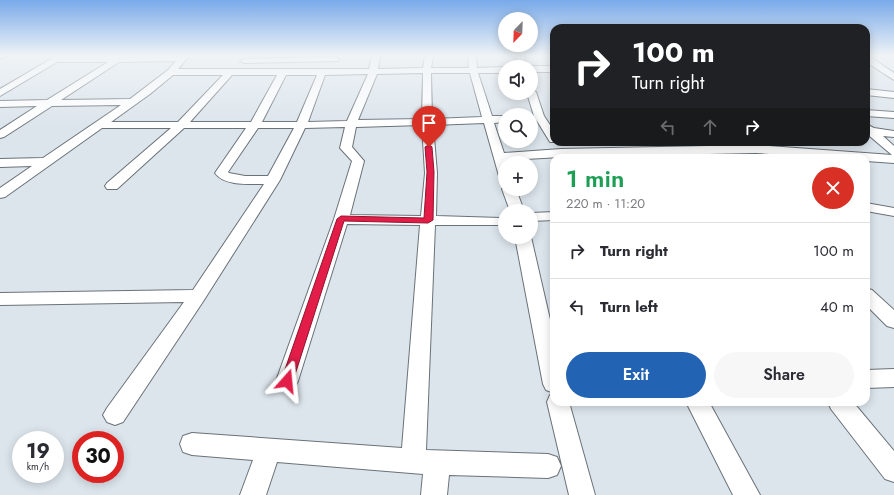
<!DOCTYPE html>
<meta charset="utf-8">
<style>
:root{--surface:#fff;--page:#f7f7f7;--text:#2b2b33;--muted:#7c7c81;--line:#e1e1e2;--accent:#2263b4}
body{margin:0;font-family:Jost,sans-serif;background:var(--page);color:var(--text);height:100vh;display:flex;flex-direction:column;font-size:15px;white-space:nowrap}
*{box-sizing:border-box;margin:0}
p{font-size:13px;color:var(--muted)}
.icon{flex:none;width:22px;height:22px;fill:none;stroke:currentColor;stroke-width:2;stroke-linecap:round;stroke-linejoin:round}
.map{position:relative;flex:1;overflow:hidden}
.side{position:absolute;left:550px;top:154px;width:320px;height:252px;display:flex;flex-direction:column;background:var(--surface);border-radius:12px;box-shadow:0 2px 10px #0003}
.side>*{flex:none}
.guide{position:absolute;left:550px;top:24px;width:320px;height:122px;border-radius:12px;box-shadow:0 2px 10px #0003;background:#202124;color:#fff;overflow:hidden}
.needle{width:26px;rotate:203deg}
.controls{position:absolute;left:498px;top:12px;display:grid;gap:8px}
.controls a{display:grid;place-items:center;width:40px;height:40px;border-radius:50%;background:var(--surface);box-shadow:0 2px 10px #0003;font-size:20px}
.speed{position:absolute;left:12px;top:431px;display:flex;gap:8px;font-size:20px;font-weight:700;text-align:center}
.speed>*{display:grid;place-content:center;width:52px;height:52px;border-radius:50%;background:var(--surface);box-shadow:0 2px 10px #0003;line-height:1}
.speed small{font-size:10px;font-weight:400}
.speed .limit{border:6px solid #d22;background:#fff;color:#111}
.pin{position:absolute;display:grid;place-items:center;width:34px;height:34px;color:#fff;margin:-41px -17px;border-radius:50% 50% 50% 0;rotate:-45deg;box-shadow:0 0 4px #0007}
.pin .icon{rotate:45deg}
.me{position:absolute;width:44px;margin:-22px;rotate:18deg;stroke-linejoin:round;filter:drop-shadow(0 0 3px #0008)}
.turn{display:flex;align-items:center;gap:14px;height:84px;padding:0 16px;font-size:18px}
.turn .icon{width:52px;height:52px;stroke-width:2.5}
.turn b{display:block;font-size:28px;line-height:34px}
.lanes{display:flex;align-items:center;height:38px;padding:0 16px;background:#0003;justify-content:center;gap:20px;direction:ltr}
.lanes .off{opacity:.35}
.round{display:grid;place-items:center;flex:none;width:42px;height:42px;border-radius:21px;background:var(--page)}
.headline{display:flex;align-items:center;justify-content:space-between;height:68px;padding:0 16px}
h1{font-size:24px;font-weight:600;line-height:30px;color:#1e9e55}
.cta{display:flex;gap:8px;margin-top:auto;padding:8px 16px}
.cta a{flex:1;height:46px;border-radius:24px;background:var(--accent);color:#fff;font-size:16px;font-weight:600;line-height:46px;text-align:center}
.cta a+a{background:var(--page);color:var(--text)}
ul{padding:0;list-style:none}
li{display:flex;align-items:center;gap:12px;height:56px;padding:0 16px;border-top:1px solid var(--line)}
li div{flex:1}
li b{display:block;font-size:15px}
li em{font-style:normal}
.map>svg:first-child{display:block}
</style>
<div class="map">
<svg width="894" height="495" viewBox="0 0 894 495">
<rect width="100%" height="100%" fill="#dce5ec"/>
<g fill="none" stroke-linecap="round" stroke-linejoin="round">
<g stroke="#6a7278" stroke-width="2">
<path id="minor" d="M0 56H6L0 59Z
M56 56H189L178 69H369L372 56H380L378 69 423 68 425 56H433L431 68H469L468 56H476L477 68 505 67V73H478L492 116H505V122L494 123 504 153 561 149 756 145 892 155 866 133V124L874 128 894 131V137L883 136 894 146V163L866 161V158H830L756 153 561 157 506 160 505 180 500 179 499 176 484 123 433 125 437 173 436 216 501 218 505 219V225H435L426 450 548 454 557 457 561 466 557 475 548 478 449 475 447 495H421L423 474 277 462 266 495H240L253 460 192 455 183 452 180 444 183 436 192 433 402 448 420 225 347 224 298 381 295 387 287 390 279 387 276 381 334 219 352 161 340 148 345 127 305 128 280 180 204 300 123 422 115 425 107 422 103 415 107 408 184 302 0 305V293L193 290 264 184C249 184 224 186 215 173L246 128H184L117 189H107L105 186 107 183 171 128H102L5 197 0 198V188L32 166 0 167V159L43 158 121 105 52 106 4 137 0 138V130L37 106 0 107V101L47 100 108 62H57L0 96V89ZM176 61 168 70 130 99 61 100 119 62ZM423 73 422 119 358 120 377 74ZM431 73H470L482 117 432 119ZM368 74 347 121 308 122 325 75ZM173 75H223L178 122H111L150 94ZM232 75H277L251 122H190ZM286 75H317L297 122H262ZM422 125 425 173 421 216 350 215 364 161 352 147 356 127ZM258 128H294L268 176H245L229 173 228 172Z
M516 56H524L526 67H518Z
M866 56H869L894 73V80L866 62Z
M335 57 339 59 338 61 244 63 240 61 244 59Z
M531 66H554V72H531V67H529Z
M531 89 536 92 544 116 554 131V142H558H550L534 116 527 93H531Z
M866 89 894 92V98L866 95Z
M866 110 894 112V118L866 116Z
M505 186V189H516L524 211H510L502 189Z
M866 203 894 208V216L866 211Z
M554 212V220L531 221V213Z
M515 237H531L554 337V393L546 390 543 384Z
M866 288 872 290 894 310V328L887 326 866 305Z
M894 369V387L866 388V370Z
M554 394V402H569L595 495H569L547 402 550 395Z
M686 402H709L760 495H733Z
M828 402H853L894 451V482L885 479 831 409Z"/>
</g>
<use href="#minor" fill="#fff" fill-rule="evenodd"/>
</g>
<linearGradient id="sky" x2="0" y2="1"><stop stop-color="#79aae9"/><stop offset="0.44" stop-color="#eff3f6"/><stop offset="1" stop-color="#eff3f6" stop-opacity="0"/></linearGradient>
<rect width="894" height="126" fill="url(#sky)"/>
<path fill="#e11d48" stroke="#92132f" d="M429 145 432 147 434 172 433 220 428 223 344 221 293 381 292 385 287 387 283 385 281 381 337 219 341 216 424 218 427 172 425 147Z"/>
</svg>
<div class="controls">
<a><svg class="needle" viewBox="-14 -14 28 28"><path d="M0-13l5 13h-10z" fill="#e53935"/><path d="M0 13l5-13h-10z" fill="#7c7c81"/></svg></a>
<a><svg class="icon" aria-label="sound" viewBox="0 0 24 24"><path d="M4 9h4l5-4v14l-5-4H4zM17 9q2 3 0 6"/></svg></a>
<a><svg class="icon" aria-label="search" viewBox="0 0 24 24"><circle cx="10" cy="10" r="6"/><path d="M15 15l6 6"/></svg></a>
<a>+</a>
<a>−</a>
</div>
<div class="speed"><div>19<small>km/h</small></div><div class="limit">30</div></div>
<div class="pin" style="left:429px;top:147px;background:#d93025"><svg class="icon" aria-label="arrive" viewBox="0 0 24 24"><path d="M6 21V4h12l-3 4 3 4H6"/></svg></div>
<svg class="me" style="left:287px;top:381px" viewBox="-20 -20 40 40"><path d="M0-17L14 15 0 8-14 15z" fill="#e11d48" stroke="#fff" stroke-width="4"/></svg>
<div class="guide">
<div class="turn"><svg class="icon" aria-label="right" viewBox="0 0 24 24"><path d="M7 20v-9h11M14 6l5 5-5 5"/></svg><div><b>100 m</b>Turn right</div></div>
<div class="lanes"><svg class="icon off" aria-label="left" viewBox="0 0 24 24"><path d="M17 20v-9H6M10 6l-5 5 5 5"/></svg><svg class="icon off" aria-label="ahead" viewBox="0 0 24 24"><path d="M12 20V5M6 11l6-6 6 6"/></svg><svg class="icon" aria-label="right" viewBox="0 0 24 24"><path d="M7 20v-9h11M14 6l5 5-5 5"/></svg></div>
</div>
<section class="side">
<div class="headline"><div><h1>1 min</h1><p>220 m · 11:20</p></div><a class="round" style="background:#d93025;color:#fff"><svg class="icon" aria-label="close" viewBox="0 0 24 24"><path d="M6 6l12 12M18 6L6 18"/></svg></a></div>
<ul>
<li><svg class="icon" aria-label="right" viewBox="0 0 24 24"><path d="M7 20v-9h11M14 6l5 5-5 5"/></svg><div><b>Turn right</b></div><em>100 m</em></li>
<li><svg class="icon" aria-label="left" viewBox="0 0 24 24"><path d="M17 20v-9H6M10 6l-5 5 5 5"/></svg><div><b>Turn left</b></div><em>40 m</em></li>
</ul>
<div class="cta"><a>Exit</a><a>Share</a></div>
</section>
</div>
